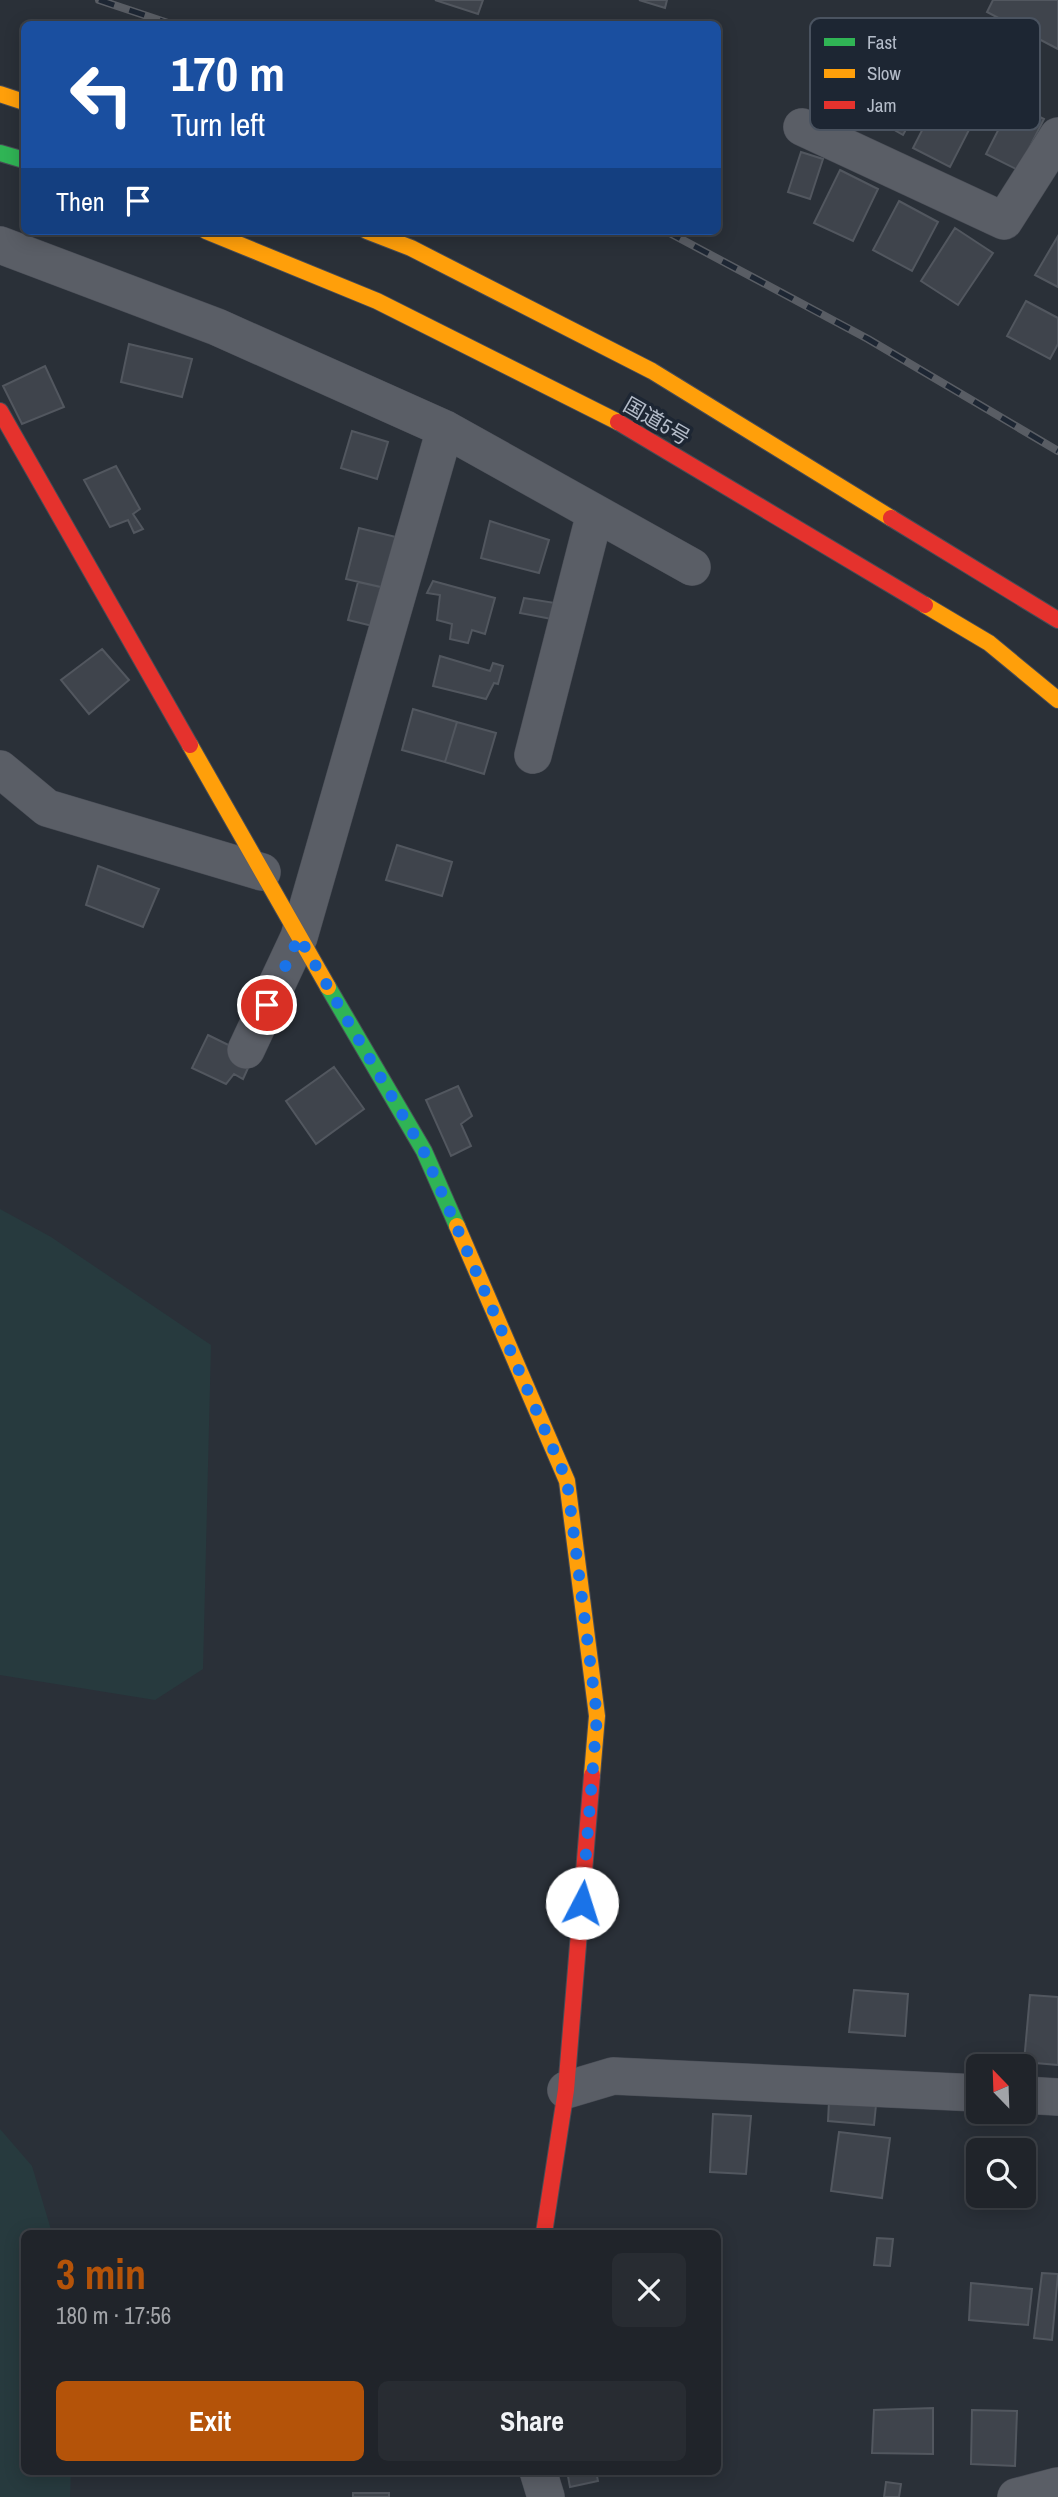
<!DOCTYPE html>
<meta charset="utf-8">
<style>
:root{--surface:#20242a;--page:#282c32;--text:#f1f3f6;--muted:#a2a4a8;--line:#3d4147;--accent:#b45309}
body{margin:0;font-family:"Archivo Narrow","Noto Sans JP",sans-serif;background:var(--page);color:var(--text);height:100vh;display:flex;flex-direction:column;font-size:26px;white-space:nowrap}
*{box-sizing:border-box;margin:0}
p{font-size:23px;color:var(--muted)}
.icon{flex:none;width:38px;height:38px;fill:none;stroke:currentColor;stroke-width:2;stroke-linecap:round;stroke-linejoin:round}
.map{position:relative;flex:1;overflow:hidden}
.drawer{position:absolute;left:21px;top:2230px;width:700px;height:245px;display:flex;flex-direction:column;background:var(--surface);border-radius:10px;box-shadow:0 4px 18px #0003,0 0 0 2px var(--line)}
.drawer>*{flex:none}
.top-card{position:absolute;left:21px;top:21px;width:700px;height:214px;border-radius:10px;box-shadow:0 4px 18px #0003,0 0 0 2px var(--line);background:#1a4fa0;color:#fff;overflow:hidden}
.needle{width:46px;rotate:337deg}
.fabs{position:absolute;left:966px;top:2054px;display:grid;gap:14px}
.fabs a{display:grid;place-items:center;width:70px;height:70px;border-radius:10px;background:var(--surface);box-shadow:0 4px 18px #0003,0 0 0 2px var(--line);font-size:35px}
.pin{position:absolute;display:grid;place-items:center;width:60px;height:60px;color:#fff;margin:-30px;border:4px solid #fff;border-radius:50%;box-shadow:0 2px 7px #0007}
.me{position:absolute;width:77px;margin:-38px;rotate:5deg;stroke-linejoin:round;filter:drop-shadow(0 0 5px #0008)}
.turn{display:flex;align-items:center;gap:24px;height:147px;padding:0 35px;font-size:32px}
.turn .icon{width:91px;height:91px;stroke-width:2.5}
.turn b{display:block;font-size:49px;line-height:60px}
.then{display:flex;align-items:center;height:66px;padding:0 35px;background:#0003;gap:14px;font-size:26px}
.round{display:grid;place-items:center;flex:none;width:74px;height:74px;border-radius:10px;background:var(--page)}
.summary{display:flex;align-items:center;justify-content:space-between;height:119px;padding:0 35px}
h1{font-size:42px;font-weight:700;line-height:52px;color:var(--accent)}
.action{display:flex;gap:14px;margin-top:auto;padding:14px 35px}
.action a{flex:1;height:80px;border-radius:10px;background:var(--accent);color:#fff;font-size:28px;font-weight:700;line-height:80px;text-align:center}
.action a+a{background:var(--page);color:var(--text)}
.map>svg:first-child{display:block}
</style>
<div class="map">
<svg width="1058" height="2497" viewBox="0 0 1058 2497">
<rect width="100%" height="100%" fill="#2a3038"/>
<path fill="#273a3e" d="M0 1209 51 1237 211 1345 203 1669 155 1700 0 1675Z
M0 2129 32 2166 52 2233H24V2471H71L70 2497H0Z"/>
<path fill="#3f444c" stroke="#52575f" stroke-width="2" d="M435 0H483L478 14Z
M639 0H667L665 8Z
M993 0H1058V49L987 12Z
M877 83 919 106 903 135 861 111Z
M1012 103 1044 119 1018 170 986 154Z
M934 107 971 126 950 167 913 148Z
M801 152 823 159 810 199 788 192Z
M840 170 878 189 853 241 814 223Z
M899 201 938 222 912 271 873 250Z
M955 228 993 253 958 305 921 281Z
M1058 236V287L1035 275Z
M1026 301 1058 318V344L1050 359 1007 336Z
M129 344 192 359 182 397 121 382Z
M45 366 64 407 22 424 3 386Z
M352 431 388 442 377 479 341 468Z
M116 466 140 509 133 514 143 529 134 533 128 520 110 527 84 480Z
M490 521 549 540 539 573 481 558Z
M359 528 404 539 394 590 346 579Z
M433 581 495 598 485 634 472 630 468 643 450 639 452 624 437 620 440 595 427 593Z
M358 582 394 590 401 633 348 620Z
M524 598 561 604 562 621 520 613Z
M102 649 129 680 89 714 61 680Z
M440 656 490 671 493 663 503 666 498 684 494 683 486 699 433 686Z
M413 709 457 722 445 762 402 750Z
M457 722 496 733 484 774 445 762Z
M397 845 452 862 442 896 386 880Z
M98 866 159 889 143 927 86 905Z
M208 1035 253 1057 243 1079 234 1074 226 1084 192 1068Z
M334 1067 364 1109 316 1144 286 1101Z
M458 1086 472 1116 461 1124 471 1146 451 1156 426 1100Z
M854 1990 908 1994 905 2036 849 2032Z
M1030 1995 1058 1997V2065L1024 2062Z
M829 2101 876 2105 874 2125 828 2121Z
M713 2114 751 2116 746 2174 710 2172Z
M839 2132 890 2138 882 2198 831 2191Z
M877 2238 893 2239 890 2266 874 2265Z
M1042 2273 1058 2274 1052 2340 1034 2338Z
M971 2283 1032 2289 1028 2325 969 2320Z
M933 2408V2454L872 2453 874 2410Z
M972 2410 1017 2411 1015 2466 971 2464Z
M567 2471H596L598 2481 570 2487Z
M886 2482 901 2484 899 2497H884Z
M353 2493H389V2497H353Z"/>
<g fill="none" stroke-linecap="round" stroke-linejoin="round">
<g stroke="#484c55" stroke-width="38">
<path id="street" d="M802 127 1004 221 1058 136
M0 245 217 327 445 429 692 567
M533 755 595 513
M0 769 47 808 262 872
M246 1050 299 937 445 429
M566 2090 613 2076 978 2093
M1024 2095 1058 2097
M538 2471 546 2497
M1016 2497 1058 2486"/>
</g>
<g stroke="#484c55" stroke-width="18">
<path id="fast" d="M0 153 24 160
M328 987 424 1151 457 1226"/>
</g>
<g stroke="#484c55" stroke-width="18">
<path id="slow" d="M0 94 24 102
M206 231 377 301 618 422
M367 231 411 248 652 371 891 518
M925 605 989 643 1058 700
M190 745 328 987
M457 1226 567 1481 597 1716 592 1775"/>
</g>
<g stroke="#484c55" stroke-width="18">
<path id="jam" d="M0 411 190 745
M618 422 925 605
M891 518 1058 620
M544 2233 566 2090 592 1775"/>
</g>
<use href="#street" stroke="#5a5e66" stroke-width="37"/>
<use href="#fast" stroke="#30b455" stroke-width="16"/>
<use href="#slow" stroke="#ff9f0a" stroke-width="16"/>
<use href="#jam" stroke="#e5322d" stroke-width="16"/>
<g stroke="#595d64" stroke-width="8">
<path id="rail" d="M99 0 171 24
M666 231 868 339 1058 451"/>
</g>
<use href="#rail" stroke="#1d2633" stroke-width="5" stroke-dasharray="16" stroke-linecap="butt"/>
</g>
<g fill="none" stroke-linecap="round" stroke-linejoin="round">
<path stroke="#1a73e8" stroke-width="12" stroke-dasharray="0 21.6" d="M267 1005 299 937 424 1152 567 1481 597 1716 582 1903"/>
</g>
<g text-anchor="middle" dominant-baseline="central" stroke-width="7" stroke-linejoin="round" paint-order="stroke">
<g font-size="21" fill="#b4bcc9" stroke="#1d2633">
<text transform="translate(657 421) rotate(30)">国道5号</text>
</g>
</g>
<rect x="810" y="18" width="230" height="112" rx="10" fill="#1d2633" stroke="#4a5360" stroke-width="2"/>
<rect x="824" y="38" width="31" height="8" fill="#30b455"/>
<rect x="824" y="69" width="31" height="9" fill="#ff9f0a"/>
<rect x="824" y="101" width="31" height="8" fill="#e5322d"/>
<g font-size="19" fill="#b4bcc9">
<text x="867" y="49">Fast</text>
<text x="867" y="80">Slow</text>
<text x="867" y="112">Jam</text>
</g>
</svg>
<div class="fabs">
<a><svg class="needle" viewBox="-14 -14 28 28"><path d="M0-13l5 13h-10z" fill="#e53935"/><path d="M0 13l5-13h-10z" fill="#a2a4a8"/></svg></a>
<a><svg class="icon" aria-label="search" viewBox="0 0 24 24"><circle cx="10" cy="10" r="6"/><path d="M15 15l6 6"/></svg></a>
</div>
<div class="pin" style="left:267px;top:1005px;background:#d93025"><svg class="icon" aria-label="arrive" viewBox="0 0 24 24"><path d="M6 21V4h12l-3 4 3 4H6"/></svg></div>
<svg class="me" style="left:582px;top:1903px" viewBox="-20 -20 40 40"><circle r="19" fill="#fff"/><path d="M0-13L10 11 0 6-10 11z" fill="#1a73e8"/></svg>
<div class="top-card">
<div class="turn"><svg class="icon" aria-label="left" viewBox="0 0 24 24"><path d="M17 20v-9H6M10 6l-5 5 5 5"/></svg><div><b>170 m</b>Turn left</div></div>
<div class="then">Then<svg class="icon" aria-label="arrive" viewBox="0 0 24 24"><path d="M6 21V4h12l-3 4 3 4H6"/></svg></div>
</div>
<section class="drawer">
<div class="summary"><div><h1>3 min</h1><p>180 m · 17:56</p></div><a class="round"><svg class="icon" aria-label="close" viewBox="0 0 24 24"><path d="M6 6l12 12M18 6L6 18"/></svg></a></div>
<div class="action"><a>Exit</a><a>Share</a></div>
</section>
</div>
